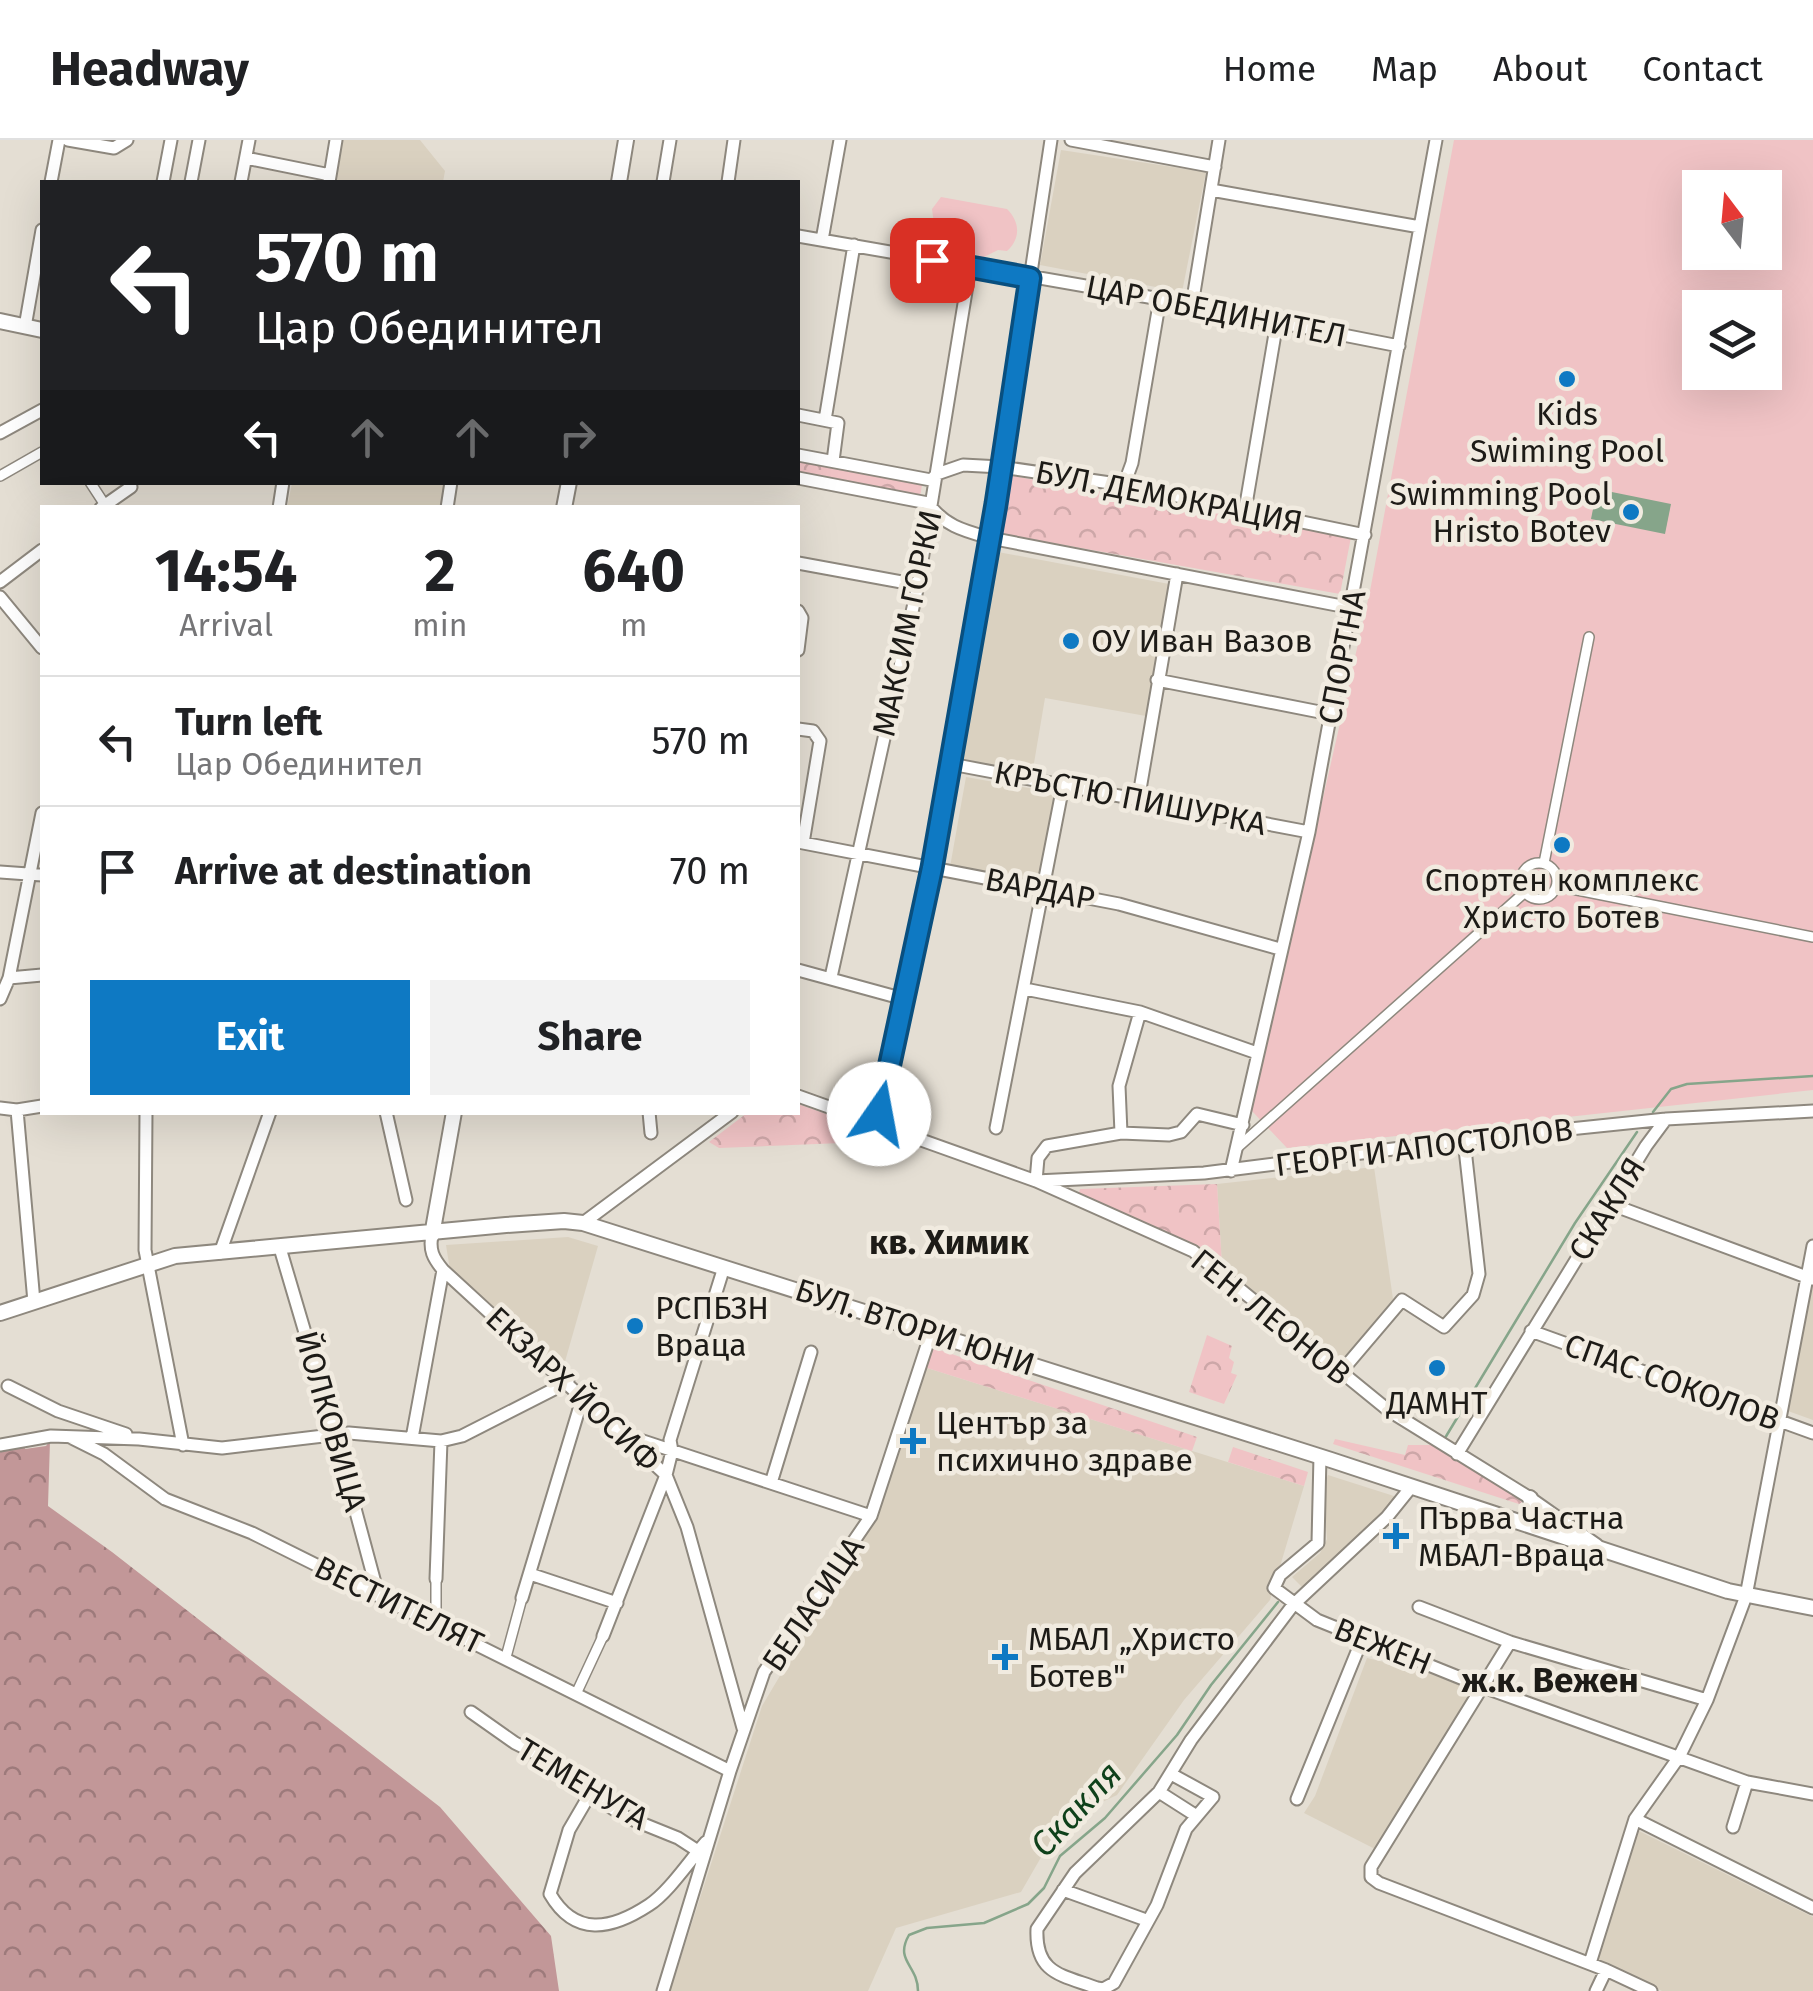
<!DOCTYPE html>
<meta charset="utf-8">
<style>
:root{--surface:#fff;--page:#f2f2f2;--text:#202124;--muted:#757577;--line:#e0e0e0;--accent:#0e79c3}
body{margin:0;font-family:"Fira Sans",sans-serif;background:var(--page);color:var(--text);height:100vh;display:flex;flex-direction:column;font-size:38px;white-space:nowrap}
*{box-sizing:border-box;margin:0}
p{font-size:32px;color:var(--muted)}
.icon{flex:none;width:55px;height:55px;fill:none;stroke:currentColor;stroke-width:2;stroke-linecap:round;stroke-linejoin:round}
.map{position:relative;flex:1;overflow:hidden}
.panel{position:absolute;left:40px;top:365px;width:760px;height:610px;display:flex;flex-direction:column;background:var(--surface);border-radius:0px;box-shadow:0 10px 40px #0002}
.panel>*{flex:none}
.banner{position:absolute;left:40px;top:40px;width:760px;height:305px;border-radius:0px;box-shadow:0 10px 40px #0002;background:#202124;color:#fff;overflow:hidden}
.needle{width:65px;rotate:344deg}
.fabs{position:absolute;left:1682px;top:30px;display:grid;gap:20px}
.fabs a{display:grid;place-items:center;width:100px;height:100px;border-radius:0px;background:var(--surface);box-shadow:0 10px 40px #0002;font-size:50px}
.pin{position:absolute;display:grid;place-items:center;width:85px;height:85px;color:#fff;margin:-42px;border-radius:20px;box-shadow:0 5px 15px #0006}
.me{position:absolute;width:110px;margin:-55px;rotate:12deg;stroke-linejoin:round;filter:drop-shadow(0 0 8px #0008)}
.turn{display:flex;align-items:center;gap:35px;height:210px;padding:0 50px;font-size:45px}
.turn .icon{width:130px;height:130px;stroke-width:2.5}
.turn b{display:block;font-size:70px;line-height:85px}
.lanes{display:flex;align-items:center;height:95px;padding:0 50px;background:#0003;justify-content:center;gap:50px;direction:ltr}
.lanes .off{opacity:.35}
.eta{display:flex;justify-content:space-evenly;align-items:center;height:170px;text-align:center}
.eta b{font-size:60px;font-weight:700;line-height:70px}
.cta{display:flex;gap:20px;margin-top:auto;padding:20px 50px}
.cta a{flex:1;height:115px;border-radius:0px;background:var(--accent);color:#fff;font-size:40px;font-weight:700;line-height:115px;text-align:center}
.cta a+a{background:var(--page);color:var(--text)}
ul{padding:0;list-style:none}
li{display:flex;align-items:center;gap:30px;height:130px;padding:0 50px;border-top:2px solid var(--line)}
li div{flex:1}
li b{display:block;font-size:38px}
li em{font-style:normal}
header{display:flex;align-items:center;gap:60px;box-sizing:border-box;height:140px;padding:0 50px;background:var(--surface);border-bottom:2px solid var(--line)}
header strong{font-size:48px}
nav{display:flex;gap:55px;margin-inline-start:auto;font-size:35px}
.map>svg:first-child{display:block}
</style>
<header>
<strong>Headway</strong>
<nav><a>Home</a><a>Map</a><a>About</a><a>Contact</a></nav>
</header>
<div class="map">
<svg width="1813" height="1851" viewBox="0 0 1813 1851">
<defs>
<pattern id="forest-crowns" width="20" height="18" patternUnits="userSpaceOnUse" patternTransform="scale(2.5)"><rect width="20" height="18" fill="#c29798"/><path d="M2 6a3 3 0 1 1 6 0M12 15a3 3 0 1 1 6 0" fill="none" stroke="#9d7a7b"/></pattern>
<pattern id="park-crowns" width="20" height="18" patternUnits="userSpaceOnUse" patternTransform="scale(2.5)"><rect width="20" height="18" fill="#f0c3c5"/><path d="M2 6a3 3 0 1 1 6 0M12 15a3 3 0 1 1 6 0" fill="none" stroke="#cda7a8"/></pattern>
</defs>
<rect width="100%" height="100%" fill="#e4ded3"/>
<path fill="#dad1c0" d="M343 0H420L445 31 443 42H335Z
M1061 10 1206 32 1182 152 1040 125Z
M292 343H446L441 367 287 368Z
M998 412 1169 444 1146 576 1045 558 1032 635 961 618Z
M966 637 1057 653 1040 744 950 727Z
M1374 1027 1393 1159 1340 1224 1222 1125 1217 1044Z
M568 1097 598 1106 562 1232 450 1130 446 1105Z
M1812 1146H1813V1280L1788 1271Z
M924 1227 1304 1346 1270 1460 1184 1560 1117 1655 1062 1681 1021 1752 896 1788 868 1851H670L762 1566 872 1381Z
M1328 1335 1397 1357 1383 1376 1302 1447 1292 1437 1320 1413 1327 1399 1323 1348Z
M1367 1518 1423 1531 1475 1551 1375 1709 1304 1673 1315 1656Z
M1637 1690 1813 1777V1851H1662L1598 1819Z"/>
<path fill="url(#forest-crowns)" d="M50 1301 48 1366 112 1412 440 1667 551 1796 559 1851H0V1309L24 1303 25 1309 46 1306Z"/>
<path fill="url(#park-crowns)" d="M798 321 922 345 920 357 798 333Z
M1008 335 1351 397 1340 454 997 393Z
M798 964 869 989 866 1002 719 1008 709 1002 747 973 798 972Z
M1217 1044 1222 1125 1199 1106 1078 1056 1080 1049Z
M1207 1195 1232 1206 1229 1218 1234 1222 1231 1233 1237 1235 1224 1264 1189 1252Z
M931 1207 1197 1297 1192 1311 924 1227Z
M1335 1299 1405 1315 1408 1305H1437L1525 1361 1522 1365 1333 1304Z
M1233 1307 1308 1332 1304 1346 1228 1322Z"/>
<path fill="#f0c3c5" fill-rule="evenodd" d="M1454 0H1813V950L1287 1008 1252 971 1370 451ZM1700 48H1765V112H1700ZM1700 168H1765V232H1700Z
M941 57 1007 69C1020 82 1021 98 1007 111L998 110 982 118 970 111 969 107 931 110 927 94 934 84 932 69Z"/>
<path fill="#86a58a" d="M1597 349 1671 364 1665 394 1591 379Z"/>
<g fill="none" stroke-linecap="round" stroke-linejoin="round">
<path stroke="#86a58a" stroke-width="2.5" d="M1653 972 1671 949 1687 944 1813 936
M1445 1298 1575 1083 1637 992
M918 1851C918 1825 894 1821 909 1795L927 1788 984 1783 1028 1764 1044 1748 1060 1716 1105 1678 1177 1595 1211 1545 1278 1462"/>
<g stroke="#8e887e" stroke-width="12">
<path id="pedestrian" d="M0 336 42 312
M90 342 105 365
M1521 741a18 18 0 1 1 36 0a18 18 0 1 1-36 0Z
M1544 723 1589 497
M1557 746 1813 797
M1237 1008 1525 752
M436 1439V1482
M506 1517 522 1458
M576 1554 603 1496"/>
</g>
<g stroke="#8e887e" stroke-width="15">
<path id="minor" d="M68 0 114 8 127 0
M1071 0 1215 27
M246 18 330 35
M51 42 59 0
M163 42 171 0
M191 42 199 0
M241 42 249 0
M329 42 336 0
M663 42 670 0
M728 42 734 0
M1211 50 1420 87
M798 96 1160 159 1399 206
M822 100 840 0
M1192 165 1219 0
M25 187 42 90
M798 275 838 283 833 321
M825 280 854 105
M0 293 42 270
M798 315 931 340 937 334 963 325 1001 327 1124 345 1365 395
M798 338 928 363C944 386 965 391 990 398L1352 468
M1124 345 1132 323 1160 159
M101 368 131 347
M279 368 283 342
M447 368 451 342
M1245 370 1277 182
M798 423 918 445
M0 442 42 410
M0 457 42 508
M798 471 802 478 798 510
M1157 540 1330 574
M798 589 813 591 820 601 803 703
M951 624 1309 692
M1138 661 1177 434
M798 702 1119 764 1280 809
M0 732 42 735
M798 830 904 859
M831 837 918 445 970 127
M9 838 42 835
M1025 849 1140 872 1257 913
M0 859 9 838 42 673
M798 956 1036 1041 1193 1111 1388 1270 1530 1358 1597 1405
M0 968 17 970 42 966
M17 970 34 1162
M146 972 145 1110 183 1305
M386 972 406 1060
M649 972 651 993
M1243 985 1197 974 1181 992 1169 995 1121 993 1047 1006 1038 1018 1036 1041 1204 1033 1464 1000 1666 979 1813 971
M876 986 932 727 996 364 1051 0
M996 988 1063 646
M1121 993 1119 946 1140 872
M1231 1031 1309 692 1436 0
M1610 1064 1812 1139
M583 1083 732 972
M432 1095C429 1110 433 1118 443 1130L666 1335 687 1387 743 1588
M280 1108 335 1294 378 1454
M220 1113 270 972
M1531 1191 1813 1293
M1340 1233 1402 1160 1444 1187 1473 1155 1479 1134 1464 1000
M8 1246 58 1271 126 1294
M628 1296 871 1376
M70 1297 104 1314 165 1359 252 1393 730 1631
M412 1298 443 1130
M0 1305 51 1296 139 1299 222 1308 349 1293 441 1301 462 1296 568 1242
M1457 1314 1646 1006 1666 979
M1320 1316 1318 1403 1280 1435 1274 1448 1317 1480 1483 1547 1747 1642 1813 1654
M771 1343 811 1212
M530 1434 617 1463
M436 1439 441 1301
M522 1458 583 1256
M1419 1467 1510 1502 1707 1560
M603 1496 666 1335 672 1311 670 1300 724 1127
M1510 1502 1371 1727V1737L1379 1743 1606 1830 1651 1851
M471 1572 515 1603 547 1619 590 1654 626 1677 678 1698 698 1711
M1171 1634 1213 1657 1186 1689 1157 1765 1114 1843 1103 1849 1097 1848C1062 1835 1035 1834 1037 1789L1075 1733 1159 1652 1191 1600 1293 1465 1387 1377 1412 1346
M1159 1652 1195 1675
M590 1654 569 1690 550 1754C575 1797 611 1790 649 1765 668 1753 690 1720 706 1702
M1297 1659 1363 1497
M1635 1679 1813 1768
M1733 1687 1747 1642
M1063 1750 1146 1780
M1590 1823 1635 1679 1679 1617 1707 1560 1746 1456 1813 1106
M663 1851 730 1631 764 1532 871 1376 931 1193
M1596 1851 1606 1830"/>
</g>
<g stroke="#8e887e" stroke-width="18">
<path id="tertiary" d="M619 42 626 0
M0 181 42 190
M564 368 569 342
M432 1095 454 972
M0 1173 175 1116 506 1085 564 1081 583 1083 1331 1320 1728 1451 1813 1468
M1521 1381 1534 1372 1530 1358"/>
</g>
<use href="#pedestrian" stroke="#fff" stroke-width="9"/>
<use href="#minor" stroke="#fff" stroke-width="11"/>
<use href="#tertiary" stroke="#fff" stroke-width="14"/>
</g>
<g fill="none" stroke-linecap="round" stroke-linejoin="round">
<g stroke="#094f7f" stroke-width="25">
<path id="route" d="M879 974 932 728 996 364 1030 138 932 120"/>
</g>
<use href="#route" stroke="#0e79c3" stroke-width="18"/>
</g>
<g fill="#0e79c3" stroke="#f1ebe0" stroke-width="4">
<circle cx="1567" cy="239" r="10"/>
<circle cx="1631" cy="372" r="10"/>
<circle cx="1071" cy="501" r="10"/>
<circle cx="1562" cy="705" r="10"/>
<circle cx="635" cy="1186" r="10"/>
<circle cx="1437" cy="1228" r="10"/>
<path d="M908 1286h10v10h10v10h-10v10h-10v-10h-10v-10h10z"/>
<path d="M1391 1381h10v10h10v10h-10v10h-10v-10h-10v-10h10z"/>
<path d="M1000 1502h10v10h10v10h-10v10h-10v-10h-10v-10h10z"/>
</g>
<g text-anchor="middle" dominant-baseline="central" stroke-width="9" stroke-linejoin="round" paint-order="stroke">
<g font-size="32" fill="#1d1b17" stroke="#f1ebe0">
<text transform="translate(1216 171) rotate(11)">ЦАР ОБЕДИНИТЕЛ</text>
<text transform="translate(1169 357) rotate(11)">БУЛ. ДЕМОКРАЦИЯ</text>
<text transform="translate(907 483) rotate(-78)">МАКСИМ ГОРКИ</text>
<text transform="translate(1342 517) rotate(-79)">СПОРТНА</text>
<text transform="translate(1130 658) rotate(11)">КРЪСТЮ ПИШУРКА</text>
<text transform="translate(1040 749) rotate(11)">ВАРДАР</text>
<text transform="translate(1424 1007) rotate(-7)">ГЕОРГИ АПОСТОЛОВ</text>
<text transform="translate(1607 1069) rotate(-58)">СКАКЛЯ</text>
<text transform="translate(1271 1177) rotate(39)">ГЕН. ЛЕОНОВ</text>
<text transform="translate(915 1187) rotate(18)">БУЛ. ВТОРИ ЮНИ</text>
<text transform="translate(1672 1242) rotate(20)">СПАС СОКОЛОВ</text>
<text transform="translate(573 1249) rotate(43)">ЕКЗАРХ ЙОСИФ</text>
<text transform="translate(331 1281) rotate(74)">ЙОЛКОВИЦА</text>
<text transform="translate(813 1464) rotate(-56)">БЕЛАСИЦА</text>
<text transform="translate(399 1465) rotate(26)">ВЕСТИТЕЛЯТ</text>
<text transform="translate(1383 1506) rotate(22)">ВЕЖЕН</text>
<text transform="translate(583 1644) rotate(31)">ТЕМЕНУГА</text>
</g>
<g font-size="32" fill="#1d1b17" stroke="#f1ebe0" text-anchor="start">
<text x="1567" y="274" text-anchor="middle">Kids<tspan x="1567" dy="37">Swiming Pool</tspan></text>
<text x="1611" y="354" text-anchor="end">Swimming Pool<tspan x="1611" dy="37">Hristo Botev</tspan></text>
<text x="1091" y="501">ОУ Иван Вазов</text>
<text x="1562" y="740" text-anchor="middle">Спортен комплекс<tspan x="1562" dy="37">Христо Ботев</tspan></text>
<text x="655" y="1168">РСПБЗН<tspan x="655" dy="37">Враца</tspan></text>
<text x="1437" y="1263" text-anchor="middle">ДАМНТ</text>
<text x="936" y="1283">Център за<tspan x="936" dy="37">психично здраве</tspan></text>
<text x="1418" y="1378">Първа Частна<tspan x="1418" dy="37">МБАЛ-Враца</tspan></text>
<text x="1028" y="1499">МБАЛ „Христо<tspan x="1028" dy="37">Ботев"</tspan></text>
</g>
<g font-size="35" font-weight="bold" fill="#1d1b17" stroke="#f1ebe0">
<text x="949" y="1102">кв. Химик</text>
<text x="1550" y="1540">ж.к. Вежен</text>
</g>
<g font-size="35" font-style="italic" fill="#0f411b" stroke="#f1ebe0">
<text transform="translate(1076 1669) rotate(-47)">Скакля</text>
</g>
</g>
</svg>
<div class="fabs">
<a><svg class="needle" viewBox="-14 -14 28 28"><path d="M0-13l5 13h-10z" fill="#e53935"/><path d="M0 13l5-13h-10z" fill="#757577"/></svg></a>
<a><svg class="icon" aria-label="layers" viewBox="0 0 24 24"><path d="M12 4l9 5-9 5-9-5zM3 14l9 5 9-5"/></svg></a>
</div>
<div class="pin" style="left:932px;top:120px;background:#d93025"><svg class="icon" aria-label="arrive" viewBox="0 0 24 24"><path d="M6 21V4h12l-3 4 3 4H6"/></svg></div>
<svg class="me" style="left:879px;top:974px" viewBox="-20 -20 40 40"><circle r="19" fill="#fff"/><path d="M0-13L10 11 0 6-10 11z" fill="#0e79c3"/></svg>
<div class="banner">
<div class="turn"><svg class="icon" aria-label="left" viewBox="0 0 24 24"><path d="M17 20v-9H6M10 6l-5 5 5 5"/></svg><div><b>570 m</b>Цар Обединител</div></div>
<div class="lanes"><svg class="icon" aria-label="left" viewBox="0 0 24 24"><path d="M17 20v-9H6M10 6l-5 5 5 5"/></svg><svg class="icon off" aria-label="ahead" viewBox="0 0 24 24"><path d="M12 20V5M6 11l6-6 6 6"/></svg><svg class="icon off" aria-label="ahead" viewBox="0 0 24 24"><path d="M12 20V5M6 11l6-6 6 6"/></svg><svg class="icon off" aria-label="right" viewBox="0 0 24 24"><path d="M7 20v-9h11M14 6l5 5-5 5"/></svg></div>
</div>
<section class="panel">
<div class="eta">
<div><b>14:54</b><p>Arrival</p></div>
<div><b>2</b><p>min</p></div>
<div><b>640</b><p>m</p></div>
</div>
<ul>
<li><svg class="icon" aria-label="left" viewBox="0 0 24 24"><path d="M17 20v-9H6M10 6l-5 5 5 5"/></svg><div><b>Turn left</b><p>Цар Обединител</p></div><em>570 m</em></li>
<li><svg class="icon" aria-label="arrive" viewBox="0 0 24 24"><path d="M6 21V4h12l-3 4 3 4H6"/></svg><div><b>Arrive at destination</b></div><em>70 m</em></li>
</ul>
<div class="cta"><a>Exit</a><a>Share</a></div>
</section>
</div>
